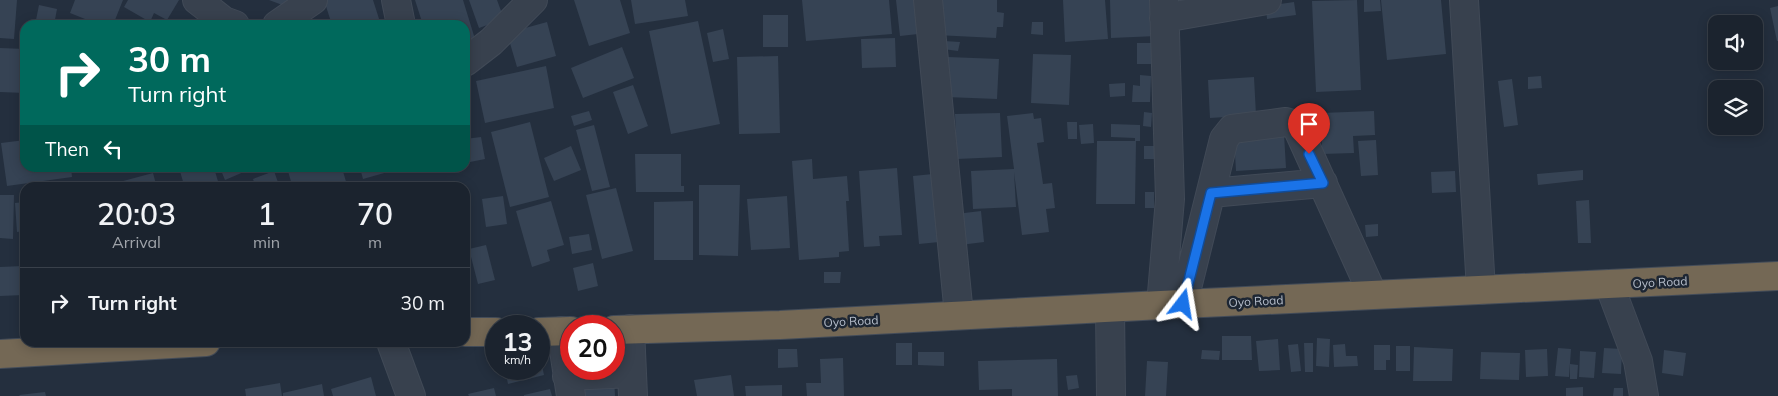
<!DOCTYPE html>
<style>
:root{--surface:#1b232e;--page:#242b36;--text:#f1f3f6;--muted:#a0a4aa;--line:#39404a}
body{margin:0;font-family:Mulish,sans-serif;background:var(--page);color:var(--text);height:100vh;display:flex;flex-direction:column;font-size:19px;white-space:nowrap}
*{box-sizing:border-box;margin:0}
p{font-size:16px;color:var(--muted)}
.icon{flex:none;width:28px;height:28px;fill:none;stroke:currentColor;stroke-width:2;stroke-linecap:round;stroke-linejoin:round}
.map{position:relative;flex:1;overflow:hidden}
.drawer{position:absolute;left:20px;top:182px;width:450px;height:165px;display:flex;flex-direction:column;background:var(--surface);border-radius:15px;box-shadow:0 2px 12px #0003,0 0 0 1px var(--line)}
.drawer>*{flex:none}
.banner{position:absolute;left:20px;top:20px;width:450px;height:152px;border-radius:15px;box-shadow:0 2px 12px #0003,0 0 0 1px var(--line);background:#00695c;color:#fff;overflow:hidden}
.fabs{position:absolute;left:1708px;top:15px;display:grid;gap:10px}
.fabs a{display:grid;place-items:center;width:55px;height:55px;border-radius:10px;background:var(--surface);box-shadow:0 2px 12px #0003,0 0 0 1px var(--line);font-size:25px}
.speed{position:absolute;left:485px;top:315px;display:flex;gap:10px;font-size:25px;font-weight:700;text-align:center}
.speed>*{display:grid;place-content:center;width:65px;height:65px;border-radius:50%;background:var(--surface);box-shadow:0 2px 12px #0003,0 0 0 1px var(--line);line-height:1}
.speed small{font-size:12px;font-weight:400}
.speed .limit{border:8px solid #d22;background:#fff;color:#111}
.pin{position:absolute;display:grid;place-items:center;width:42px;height:42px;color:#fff;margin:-51px -21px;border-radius:50% 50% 50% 0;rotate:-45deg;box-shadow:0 0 5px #0007}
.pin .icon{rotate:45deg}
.me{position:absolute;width:55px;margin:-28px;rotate:14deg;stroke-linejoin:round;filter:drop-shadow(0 0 4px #0008)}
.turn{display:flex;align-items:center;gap:18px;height:105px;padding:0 25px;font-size:22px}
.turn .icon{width:65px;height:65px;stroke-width:2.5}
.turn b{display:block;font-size:35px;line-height:42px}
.then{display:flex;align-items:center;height:48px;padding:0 25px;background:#0003;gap:10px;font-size:19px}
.eta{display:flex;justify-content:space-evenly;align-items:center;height:85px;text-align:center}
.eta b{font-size:30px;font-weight:600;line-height:35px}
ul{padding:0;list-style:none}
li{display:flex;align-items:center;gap:15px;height:70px;padding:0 25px;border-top:1px solid var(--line)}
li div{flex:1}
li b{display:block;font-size:19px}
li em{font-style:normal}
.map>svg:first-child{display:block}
</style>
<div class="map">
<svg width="1778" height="396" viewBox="0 0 1778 396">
<rect width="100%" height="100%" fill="#242f3e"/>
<path fill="#364354" d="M0 0H17L14 39 0 38Z
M75 0H123L113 25H100L70 13Z
M128 0H179L167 20 154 13 150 22 124 7Z
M269 0H296L293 9Z
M324 0H373L381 25H332Z
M415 0H463L475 39 465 42V25H423Z
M469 0H497L504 19 479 28Z
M574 0H620L630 33 589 46Z
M631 0H685L688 16 635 24Z
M802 0H889L892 34 806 41Z
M896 0H917L918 34 900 36Z
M937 0H997V12L1004 13 1003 27H997L996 38 936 35Z
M1063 0H1105L1108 39 1065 42Z
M1110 0H1155L1157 36 1111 38Z
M1357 0 1361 90 1316 92 1312 1Z
M1364 0H1380L1381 11 1364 12Z
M1381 0H1441L1446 54 1387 60Z
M1294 2 1296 15 1267 19 1266 6Z
M39 5 57 9 54 25H35Z
M1778 6V41H1777L1770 8Z
M763 15H788V47H763Z
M698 21 720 124 671 134 649 31Z
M547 22 556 56 517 67 507 33Z
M1032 22H1043V35L1031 34Z
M723 29 729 59 713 62 707 33Z
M895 38 896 67 862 68 861 39Z
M944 41 960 42 958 51 943 49Z
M1137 43H1158L1159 64H1137Z
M622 47 634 78 583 98 571 68Z
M0 48 25 49V93L0 92Z
M1033 54 1071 55 1069 105 1031 103Z
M778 56 780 133 739 134 737 57Z
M948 57 999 59 997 99 946 97Z
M546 66 554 108 485 123 476 81Z
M1140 75 1151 76 1150 102H1132L1133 85 1140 86Z
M1541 76 1542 88 1528 89V77Z
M1254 77 1256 115 1210 118 1208 80Z
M1512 79 1518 125 1504 127 1498 81Z
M1125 83V96L1110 97 1109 84Z
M633 85 648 126 628 134 613 92Z
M589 111 592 120 574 126 571 116Z
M1374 111 1375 135 1353 136 1354 153 1322 154 1321 113Z
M1144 112 1152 113 1151 127 1143 126Z
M1000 113 1002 157 957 159 955 114Z
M1033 113 1034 119 1041 118 1044 142 1037 143 1043 184 1052 183 1055 208 1046 209 1049 232 1022 235 1014 172 1016 207 973 209 971 171 1014 169 1007 116Z
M530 122 549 197 510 207 491 132Z
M1067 122H1077V139H1068Z
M1093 124 1094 143 1081 144 1079 125Z
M1111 124 1140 125V141H1135V138L1111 137Z
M594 125 610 187 592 191 576 130Z
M1284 134 1286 168 1236 171 1234 137Z
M481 137 485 159 465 163V139Z
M25 140V168H71L72 177 7 186 1 143Z
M1376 140 1378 175 1361 176 1358 141Z
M1097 141H1136L1135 204H1096Z
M571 146 581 170 554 181 544 158Z
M1144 146H1154V159H1144Z
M635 154H681V186H684V192H636Z
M812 159 813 179 847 176 849 201H846L849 251 839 252V257L799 260 792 161Z
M179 168H214L220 188H185Z
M220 168H253L225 180Z
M287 168H342L347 185 339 188H293Z
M360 168H402L363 179Z
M421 168H434L422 171Z
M897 168 902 235 879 236 880 246 864 247 859 171Z
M1583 170V180L1538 185 1537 174Z
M274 171 280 188H256L253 179Z
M1455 171 1456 192 1432 193 1431 172Z
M153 173 157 188H113L112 184Z
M933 174 939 242 919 244 913 176Z
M699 185H740L738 256 699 255Z
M616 188 633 251 602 259 586 195Z
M1145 192H1154V208H1145Z
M0 195H14L13 239 0 238Z
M503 196 507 224 486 227 482 199Z
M787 196 790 248 751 250 747 199Z
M1589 200 1591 243H1578L1576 201Z
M551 201 564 245 547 250 550 261 532 267 516 211Z
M693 201V260H654V202Z
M25 202V231L17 232 15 203Z
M981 211 984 242 960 245 956 214Z
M1378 224V236L1366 237 1365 225Z
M589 234 592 250 572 254 569 237Z
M22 236H25V254L22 255Z
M486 245 495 280 478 284 469 249Z
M593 263 598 286 578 291 573 268Z
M23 266 24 295 0 296V267Z
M824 272H841L840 283H824Z
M1222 336H1251L1252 360H1222Z
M1317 338 1330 339 1329 367 1316 366Z
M1278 339 1280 370 1259 371 1256 341Z
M896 343H912V365H896Z
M1304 343H1313V372H1305Z
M1298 344 1301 371 1291 372 1288 345Z
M1345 344 1346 356H1357L1358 366 1334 367 1333 345Z
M1374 345H1390V360H1386V370H1374Z
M1396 346H1410V371H1396Z
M1414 347 1453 349 1452 381H1413Z
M1558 348 1571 349 1569 377 1555 376Z
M1604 348 1622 349 1621 374 1602 373Z
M778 349H797L798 367 778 368Z
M1547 349 1548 376 1526 377 1525 350Z
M1202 350 1220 351 1219 360 1201 359Z
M1664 350 1686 353 1683 376 1662 373Z
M1580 351 1596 352 1594 378 1579 377Z
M918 352H944V366L918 365Z
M1481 352 1520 353 1519 380 1480 379Z
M540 356 544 375 508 384 505 369H539Z
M843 358 844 396H807L806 383H821L820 359Z
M1057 359 1058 396H1012V389L979 390 978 361Z
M1147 361 1168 362 1166 396H1145Z
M1570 364 1578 365 1577 379H1570Z
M731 375 734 396H697L694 380Z
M1077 375 1079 388 1068 390 1066 376Z
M371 377 376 396H333L331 389Z
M614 377 615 396H578L577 380Z
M280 383 282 396H246L245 389Z
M322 384 324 396H283V393Z
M782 385V396H746L745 386Z
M1583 387V396H1566V388Z
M494 388 496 396H469L468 394Z
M1614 388H1623V396H1613Z
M550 389 552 396H524V395Z
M45 392 46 396H20L19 395Z"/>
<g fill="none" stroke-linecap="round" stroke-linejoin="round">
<g stroke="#414a57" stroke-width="30">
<path id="minor" d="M197 0 224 21 235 25
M396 0 401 25
M928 0 959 315
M1464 0 1481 290
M1164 18 1267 0
M277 25 313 0
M465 62 491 42 533 0
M1211 193 1323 183
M1609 284 1638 361 1644 396
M1183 304 1224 139 1232 129 1286 122 1296 125 1373 295
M1161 305 1170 199 1164 0
M1110 308 1111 396
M630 329 633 396
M561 331 571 396
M391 342 411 396
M567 376 632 373"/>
</g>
<g stroke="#434c59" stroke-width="30">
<path id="highway" d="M614 330 780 325 1161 305 1778 276
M465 332H496
M539 332 571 331
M0 354 206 342"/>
</g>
<use href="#minor" stroke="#38414e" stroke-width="28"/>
<use href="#highway" stroke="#746855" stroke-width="28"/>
</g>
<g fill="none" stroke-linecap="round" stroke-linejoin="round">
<g stroke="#114b97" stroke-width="12">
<path id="route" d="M1183 304 1211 193 1323 183 1309 154"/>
</g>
<use href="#route" stroke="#1a73e8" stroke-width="9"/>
</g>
<g text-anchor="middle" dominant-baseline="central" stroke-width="5" stroke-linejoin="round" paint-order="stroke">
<g font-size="12" fill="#b4bcc9" stroke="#1d2633">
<text transform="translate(1660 282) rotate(-3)">Oyo Road</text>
<text transform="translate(1256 301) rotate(-3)">Oyo Road</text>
<text transform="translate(851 321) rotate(-3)">Oyo Road</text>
</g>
</g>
</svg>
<div class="fabs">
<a><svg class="icon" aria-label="sound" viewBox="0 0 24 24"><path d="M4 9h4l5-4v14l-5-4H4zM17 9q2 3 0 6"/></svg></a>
<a><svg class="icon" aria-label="layers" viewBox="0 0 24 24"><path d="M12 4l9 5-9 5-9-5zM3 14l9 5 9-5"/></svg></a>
</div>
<div class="speed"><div>13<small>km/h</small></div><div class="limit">20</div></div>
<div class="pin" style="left:1309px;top:154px;background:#d93025"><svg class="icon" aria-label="arrive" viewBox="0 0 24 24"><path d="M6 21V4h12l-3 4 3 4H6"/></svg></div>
<svg class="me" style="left:1183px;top:304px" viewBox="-20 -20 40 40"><path d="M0-17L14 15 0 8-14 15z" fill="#1a73e8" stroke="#fff" stroke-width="4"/></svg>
<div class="banner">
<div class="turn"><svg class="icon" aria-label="right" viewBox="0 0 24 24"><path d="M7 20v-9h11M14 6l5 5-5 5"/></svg><div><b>30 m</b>Turn right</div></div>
<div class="then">Then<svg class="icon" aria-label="left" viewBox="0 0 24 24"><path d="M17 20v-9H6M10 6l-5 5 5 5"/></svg></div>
</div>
<section class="drawer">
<div class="eta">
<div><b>20:03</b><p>Arrival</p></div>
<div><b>1</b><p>min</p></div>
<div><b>70</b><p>m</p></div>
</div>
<ul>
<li><svg class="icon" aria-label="right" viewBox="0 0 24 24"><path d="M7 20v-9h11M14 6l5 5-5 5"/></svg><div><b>Turn right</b></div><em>30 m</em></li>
</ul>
</section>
</div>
